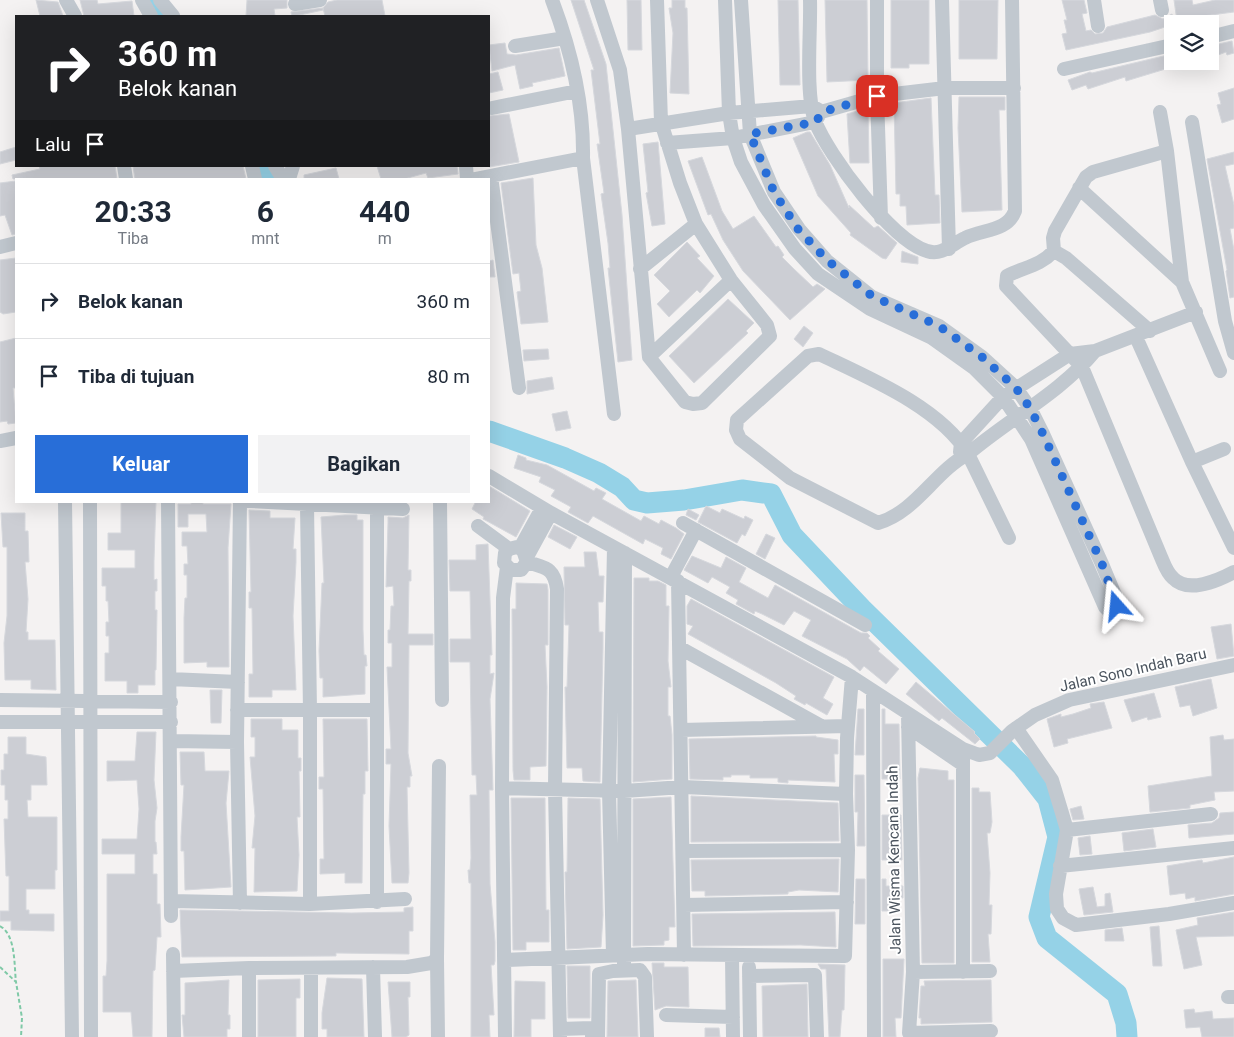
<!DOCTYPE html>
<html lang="id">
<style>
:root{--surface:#fff;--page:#f2f2f3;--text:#1f2937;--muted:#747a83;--line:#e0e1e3;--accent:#286ed8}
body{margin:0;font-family:Roboto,sans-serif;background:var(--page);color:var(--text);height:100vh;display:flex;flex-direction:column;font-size:19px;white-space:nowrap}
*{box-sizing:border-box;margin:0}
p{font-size:16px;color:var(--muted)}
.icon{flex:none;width:28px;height:28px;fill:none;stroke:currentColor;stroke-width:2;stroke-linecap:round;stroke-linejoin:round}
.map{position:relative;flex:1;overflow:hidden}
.details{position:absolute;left:15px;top:178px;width:475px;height:325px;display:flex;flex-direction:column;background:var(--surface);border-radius:0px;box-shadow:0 5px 20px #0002}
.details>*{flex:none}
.banner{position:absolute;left:15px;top:15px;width:475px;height:152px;border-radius:0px;box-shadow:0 5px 20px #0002;background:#202124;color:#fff;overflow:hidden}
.buttons{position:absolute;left:1164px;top:15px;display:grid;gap:10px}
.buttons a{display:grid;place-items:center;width:55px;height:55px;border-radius:0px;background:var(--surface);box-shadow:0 5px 20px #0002;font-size:25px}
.pin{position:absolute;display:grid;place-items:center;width:42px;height:42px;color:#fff;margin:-21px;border-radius:10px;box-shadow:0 2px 8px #0006}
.me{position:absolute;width:55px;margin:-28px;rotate:342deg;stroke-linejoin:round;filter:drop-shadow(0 0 4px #0008)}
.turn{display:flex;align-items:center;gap:18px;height:105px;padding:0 20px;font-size:22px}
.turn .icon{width:65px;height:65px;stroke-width:2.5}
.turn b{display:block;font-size:35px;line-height:42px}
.then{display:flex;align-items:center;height:48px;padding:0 20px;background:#0003;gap:10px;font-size:19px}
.eta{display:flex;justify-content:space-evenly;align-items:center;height:85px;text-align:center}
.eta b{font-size:30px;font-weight:700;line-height:35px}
.action{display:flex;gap:10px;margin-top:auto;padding:10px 20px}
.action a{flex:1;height:58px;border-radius:0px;background:var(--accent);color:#fff;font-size:20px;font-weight:700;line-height:58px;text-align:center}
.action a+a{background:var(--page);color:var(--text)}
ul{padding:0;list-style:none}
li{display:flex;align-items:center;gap:15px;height:75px;padding:0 20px;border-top:1px solid var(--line)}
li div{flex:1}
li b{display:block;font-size:19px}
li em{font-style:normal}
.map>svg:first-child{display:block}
</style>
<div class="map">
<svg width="1234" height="1037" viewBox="0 0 1234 1037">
<rect width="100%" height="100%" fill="#f4f2f2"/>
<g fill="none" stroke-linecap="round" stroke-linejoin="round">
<path stroke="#95d2e7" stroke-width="21" d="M150 0 160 16
M263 166 270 179
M489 431 565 458 599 473 622 487 634 500 647 503 684 500 742 490 771 494 792 535 862 609 1022 766 1048 799 1058 837 1039 917 1047 938 1117 994 1126 1023 1127 1037"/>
</g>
<path fill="#ccced4" stroke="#d6d8dd" d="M36 0 58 2 63 16H40Z
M80 0H97L98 4 132 1 134 16H84Z
M247 0H287V8L274 9 275 16H246Z
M337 0H382L385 16H325L323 8 328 2Z
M571 0H584L606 64 622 215 632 360 618 362 608 268H610L608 243 601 194 604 193 597 144H600L591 70H594Z
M627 0H641L642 50H628Z
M672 0H685V8H687L689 94 670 93 673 33 669 8H672Z
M778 0H798L800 85H780Z
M825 0H867L868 80 827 82Z
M891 0H929V64H909V68H891Z
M959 0H998L997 59H959Z
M1062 0H1084L1087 13 1082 14 1086 31 1091 30 1095 34 1103 33 1107 27 1155 15 1163 19 1172 14 1174 24 1150 32 1066 50 1062 34 1067 33 1064 20H1067Z
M1174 0H1192L1193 5 1215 0H1234V12L1203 16 1177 21Z
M323 8V10L295 16H292L291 12Z
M1232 41 1234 53 1227 55 1226 52 1213 57 1210 46Z
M505 43 507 54 516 55 559 48 565 76 532 83 533 86 520 89 515 65 492 71 489 45Z
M1172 54V67L1126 81 1125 77 1088 89 1086 85 1072 90 1068 80 1090 72 1092 73Z
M498 72 503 90 489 93V74Z
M1234 88V119L1222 123 1217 105 1221 104 1218 93Z
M959 97H1005V110H999L1002 210 962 212 958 128Z
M931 98 935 195H939L940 223 907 225 906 206H900V194H896L894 103Z
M868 108 869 163H850L847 114Z
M509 114 519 162 489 167V116Z
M807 132H810L830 165 849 208V205L874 228 878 226 897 243 886 259 882 258 850 235 851 233 818 196 793 138Z
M658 142 665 224 652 226 646 193 648 192 643 144Z
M16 147V160L0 164V152Z
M1234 152V164L1225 166 1234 205V228L1230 229 1234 250V297L1230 298 1226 271 1227 270 1207 159Z
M702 157 722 211 733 229 754 216 776 247 778 246 784 255 782 257 794 269 813 287 817 284 825 289 790 320 743 271 723 240 711 214 708 215 688 161Z
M39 166H115L117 179H13L12 175 40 169Z
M133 166H243L246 179H135Z
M377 166H457L458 174 428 178 426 173 404 179H381Z
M336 168 339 179H304V175Z
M533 178 536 245 542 268 548 322 521 324 517 292 521 291 519 273 513 274 501 183Z
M16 181V234L12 235 5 215 0 216V183Z
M687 242 700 256 697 258 714 276 700 293 697 290 669 317 657 304 670 291 654 275Z
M902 251 918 257V264L901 262Z
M16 258V312L3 314 0 312V260Z
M493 260 495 277H489V261Z
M728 299 754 323 746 331 748 333 694 383 669 356Z
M804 326 813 333 803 347 794 339Z
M16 338V388H13L16 423 8 424 7 421 0 422V342Z
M548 349 549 359 524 361 523 350Z
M552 377 554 389 527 394V381Z
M567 411 571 428 556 431 552 414Z
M518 455 526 458V460L547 465 594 491 596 488 606 493 602 499 641 521 644 516 659 524 661 520 676 528 684 534 671 559 661 554 663 548 645 539 643 544 593 516 588 523 568 512 571 507 551 496 555 490 539 482 541 477 514 468Z
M489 486 530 511 516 537 485 520 483 519 484 517 472 509 476 501H489Z
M121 501H156L154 561V580L157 579V591H155V610H157L156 670H155V685H138V693H127V681H105V653H109V636H106V622H109L108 601H106V586H102V568H135V550H108V533H121Z
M191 501H203V504H231L228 548 229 667H207V662L184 663V618L185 598H187V575H184V564H188L187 546H182V532H207L206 514H188V527H178V504H191Z
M706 506 720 513 722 509 744 519 745 516 753 520 745 536 742 534 737 543 698 522Z
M688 509 699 515 696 520 686 515Z
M249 510 270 511V518H295L293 549H296V562L293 616 296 690H272V697H249V674H253L252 608H249V592H251Z
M1 513H25V531H28L29 562H25L28 599 26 632H28V640H55L56 690 31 689V680H5L4 643 7 616V547H3Z
M345 515H357V520H363V630L364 655H366L367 666H365V694L323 697V678H320L319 651 322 583H324L321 517Z
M409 515 408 570H411V581H409L408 634H433V645H409L408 753 412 776H410V787H407L409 873 408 883H392L389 826 391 764H386V749H391L387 667H392V643H388V630H390L391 606H394L393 586 386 587 388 523V517L403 518Z
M554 525 577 537 570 549 548 537Z
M766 534 775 538 765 559 756 554Z
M488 544 492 655H490V674L494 673 490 699 493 790H489L490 884 495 942V961L494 965H491L494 1015H489L490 1037H471V883H469L468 870H470L471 858 470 795H477L476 775H472L470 662H450V639H471L470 591H450L449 560H476V545Z
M584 552H596L599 576H604L603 602H598L599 632H603V648L600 782 583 781 582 768H567L565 687H567L569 625H565L564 567H585Z
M692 556 721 568 726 557 746 568 739 582 768 598 775 585 861 633H867L870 636 868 638 880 649 878 651 899 669 886 684 864 666 860 671 847 659 802 636 811 620 794 611 784 625 762 614 755 611 754 614 736 604 738 600 726 593 730 587 712 577 708 583 684 570Z
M634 578H649V581H658L666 585V606H669L668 661 671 687H668V716H670L672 735V779L633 782Z
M516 583 547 584 548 590V645H545L547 687 546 766 530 767V780H514L513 770 512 609H516Z
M691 599 834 677 823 698 833 704 827 715 806 703 805 705 794 699 796 696 776 683 688 634 693 626 687 624V606Z
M1231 624 1234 656 1217 659 1211 627Z
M1211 679 1217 708 1193 716 1190 705 1180 707 1175 687Z
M916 682 975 732 974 733 980 739 975 744 942 718 939 721 906 694Z
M210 690H222L221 723H211Z
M1154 693 1161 717 1148 720 1147 717 1132 722 1124 700Z
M1104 702 1112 728 1067 739 1068 743 1054 747 1047 719 1061 714V717L1073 714 1091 708 1090 704Z
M858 709H864V755H855Z
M882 709H885V724H899L900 779H882Z
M251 719H282V730H298V758H301V771H299L300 817H297L299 855 297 891 254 892 255 848H252L255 816 250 757H255V737H251Z
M323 719H367L368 771H365V794H363L362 883H345V873L320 874V859H324L323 789H319V777H324Z
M137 732H156L154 780 157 808 155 821V842H156L157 854H153V874H157V904H160L161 937H157L155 970 153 971 152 1037H133L131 1012H103V976H106L107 961V874H135V854H102V839H137L139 809 137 780 107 781V761H135Z
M1223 735 1224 740 1234 739V791L1214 792 1215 800 1190 805V808L1150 812 1148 786 1212 776 1210 737Z
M816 736V737L838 740V754H834L835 782 788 780V783L778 782V778H750V775H731V777H723V780L690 779 689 739Z
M8 737H26V754L46 757 47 785H31V800H27L28 817H57V870H55V889H26V910H29V914H54V931L11 930V921H0V911H9V876H6L4 819H8V800H5V785H1V770H4V754H8Z
M180 752H204L205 771H229L226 803 231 887 185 890 184 851H181V837L184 785H181Z
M920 768 948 771V780H954V963H922L918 778Z
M855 775H864L865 846H857L858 812H855Z
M972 788H979V792H990L992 822 990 833H987L990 873 989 905H992L991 934H988L990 962H972Z
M691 796 838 803 839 841 691 842Z
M671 797 675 927H669V940L664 941V945L633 946V799Z
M511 798H545L546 910H549V942H526V950H513Z
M568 798 600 799 603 915 601 947 567 949 565 872H567Z
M1081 806 1084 819 1073 820 1070 809Z
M1234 812V834L1189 838 1188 825 1212 823 1219 818 1220 813Z
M882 815H901L902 860H882Z
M1153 829 1156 847 1124 851 1122 833Z
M1090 836 1092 854 1080 855 1078 838Z
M1234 857V894L1195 901V897L1186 899 1185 893 1170 895 1167 866 1202 860 1203 863Z
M839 859 838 892 799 890 788 892V894L705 896V891H692L691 860Z
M856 879H865V924H855Z
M882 879H886V886H903V898H891L892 911H882Z
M1093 887 1097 907 1105 906V894L1110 893 1113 912 1084 915 1079 889Z
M413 907V931H409V954L336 953V956L182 957 180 910 352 913 404 912V908Z
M835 912 836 947 801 945 693 946 692 914Z
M1234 912V936L1196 937 1202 965 1184 969 1176 930 1198 925 1197 918Z
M1159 926 1162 966H1153L1150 927Z
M1122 928 1124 941H1105V930Z
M883 959H904L901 1018H895L896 1037H883Z
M652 963H664V967H688L689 1007 666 1006 655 1010Z
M818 964 845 965 844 1010H842L840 1037H829L826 969H821Z
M567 966H590V1018H568Z
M327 978 362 979 364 1037H327V1029H322V1013Z
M300 979V998H296V1037H258V980Z
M229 980 228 1015H230V1029H227V1037H184L182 1015H185V983Z
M636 980 638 1037H607L608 981Z
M991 980 992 1022 921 1024V1018H919L921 986H925L924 981Z
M515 981 545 982V1019H531V1037H514Z
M388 982H410V997H408L409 1035 406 1037H392Z
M807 984 808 1037H763L762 986Z
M1194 1009 1195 1013 1212 1011 1213 1019 1234 1018V1037H1202L1200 1027 1186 1028 1184 1010Z
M705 1028H719L720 1037H705Z"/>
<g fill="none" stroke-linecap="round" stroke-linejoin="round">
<path stroke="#7fc9a7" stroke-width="2" stroke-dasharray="4 2.5" stroke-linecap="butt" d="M0 926C16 935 14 965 16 982
M0 967 16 982 22 1018 21 1037"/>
<path stroke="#c1c8cf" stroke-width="14" d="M66 0 75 16
M142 0 151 16
M160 0 173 16
M597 0 620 70 628 129 649 357 685 402 693 404 702 403 770 336 767 325 731 280 696 224 680 183 661 122 657 0
M725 0 729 113 733 138 741 162 764 205 795 249 818 274 870 309 932 338 974 368 1003 397 1031 439 1105 607 1109 611 1116 608 1117 600 1102 564 1043 434 1030 408 1016 388 982 357 939 326 872 297 827 261 799 229 774 192 750 134 741 0
M810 0C811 31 805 94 815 121 828 155 892 241 927 251 942 256 952 244 965 238 983 229 1007 232 1015 211L1012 0
M877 0V96L881 218
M942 0 949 249
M1094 0 1098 26
M1160 0 1162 10
M295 4 320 0
M1210 37 1234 31
M515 46 565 38
M1064 69 1172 45
M492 108 577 91
M1160 112 1167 151 1182 282 1220 371
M1192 122 1225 321 1234 353
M628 129 729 113 812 106 819 110
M667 143 733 138 815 122 821 112 877 96 945 88H1014
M1167 151 1093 172 1086 177 1055 231 1053 238 1054 251C1040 266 1024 267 1007 276L1006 286 1082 367 1161 557C1164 564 1167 573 1173 578 1188 594 1219 580 1234 572
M583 158 614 414
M124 166 126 179
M252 166 255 179
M275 166 283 179
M466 166 467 179
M491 176 519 388
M289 179 293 166
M475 179 583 158C584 104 571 50 552 0
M1079 188 1182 282
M0 247 16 243
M1054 251 1066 258 1150 331
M640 269 696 224
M1136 337 1192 462 1234 548
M649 357 731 280
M0 441 16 438
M960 452 961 443 1003 397 1070 354 1095 351 1196 312
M1192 462 1224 449
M489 476 551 513 852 677 963 749 979 755 990 753 1012 731 1035 715 1069 700 1234 665
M65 501 72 1037
M90 501 91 1037
M168 501 171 916
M240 501 237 742 240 903
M249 501 403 509
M440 501 442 700
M307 505 310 711V904
M683 523 865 625
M478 526 509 549 517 547 523 550 527 562 521 570H511L504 563 505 553 509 549
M1009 538 968 454C940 407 867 377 819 354L808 356 737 420 736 430 740 439 790 478 878 523C916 512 935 471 968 454 1009 419 1060 393 1095 351
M520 548 542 508
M527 557 551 513
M527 562C545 568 554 567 557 589L555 789 560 1037
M671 577 696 530
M678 581 684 955
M680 648 821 726
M170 679 238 682
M873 691 874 1037
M0 700 171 702
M237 710H376
M908 714 913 972 909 1033 991 1031
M0 722H171
M908 727 962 764
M1016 728 1052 780 1062 813 1067 830 1056 894 1057 909 1063 918 1076 925 1169 914 1234 903
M681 730 848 726
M172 741 237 742
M963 749V972
M502 788 624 791 683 787 846 794
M1067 830 1211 814
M683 851 848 850
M1060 866 1234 848
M171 901 310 904 405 899
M377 902V506
M684 905 847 902
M173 954 174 1037
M613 955 609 790 614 548
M732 956 733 1037
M437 959 438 1037
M505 960 648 954 845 956 848 850 846 794 847 738 852 677
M373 967 375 1037
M749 967 750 1037
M249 968V1037
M311 968V1037
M624 970 625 553
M173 971 249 968 407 967 431 963 437 959 439 766
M913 972 990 971
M749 976 815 975 817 1037
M1228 997H1234
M666 1015 733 1017
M560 1029 592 1028V1037
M505 1037 502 788 503 598 507 567
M598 1037 599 974 613 971 640 970 645 977 647 1037"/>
</g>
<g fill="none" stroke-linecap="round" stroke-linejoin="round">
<path stroke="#286ed8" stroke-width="9" stroke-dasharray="0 16.2" d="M877 96 822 112 816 122 750 134 774 192 798 229 827 260 872 296 939 326 982 357 1016 388 1030 408 1043 434 1102 564 1117 606"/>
</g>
<g text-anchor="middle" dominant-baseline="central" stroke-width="4" stroke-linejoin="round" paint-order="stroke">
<g font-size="15" fill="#4b545e" stroke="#fff">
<text transform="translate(1133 670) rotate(-13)">Jalan Sono Indah Baru</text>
<text transform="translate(894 860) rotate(-91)">Jalan Wisma Kencana Indah</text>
</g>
</g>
</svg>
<div class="buttons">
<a><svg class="icon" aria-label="layers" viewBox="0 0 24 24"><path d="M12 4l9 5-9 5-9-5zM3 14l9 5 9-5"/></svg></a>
</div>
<div class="pin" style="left:877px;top:96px;background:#d93025"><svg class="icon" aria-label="arrive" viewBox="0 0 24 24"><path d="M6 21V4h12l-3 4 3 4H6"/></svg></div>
<svg class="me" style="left:1117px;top:606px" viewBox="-20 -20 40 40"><path d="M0-17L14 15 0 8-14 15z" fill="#286ed8" stroke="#fff" stroke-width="4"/></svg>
<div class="banner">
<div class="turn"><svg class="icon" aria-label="right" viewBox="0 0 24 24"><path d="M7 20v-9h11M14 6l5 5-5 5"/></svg><div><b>360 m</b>Belok kanan</div></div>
<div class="then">Lalu<svg class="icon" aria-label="arrive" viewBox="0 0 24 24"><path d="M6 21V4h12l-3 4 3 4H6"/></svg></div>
</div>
<section class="details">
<div class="eta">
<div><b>20:33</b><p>Tiba</p></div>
<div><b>6</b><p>mnt</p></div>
<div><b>440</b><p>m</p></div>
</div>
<ul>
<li><svg class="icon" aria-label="right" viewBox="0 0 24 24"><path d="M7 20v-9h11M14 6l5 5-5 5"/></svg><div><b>Belok kanan</b></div><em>360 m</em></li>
<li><svg class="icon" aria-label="arrive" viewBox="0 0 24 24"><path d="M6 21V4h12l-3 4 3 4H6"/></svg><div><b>Tiba di tujuan</b></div><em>80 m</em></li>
</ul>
<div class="action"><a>Keluar</a><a>Bagikan</a></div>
</section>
</div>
